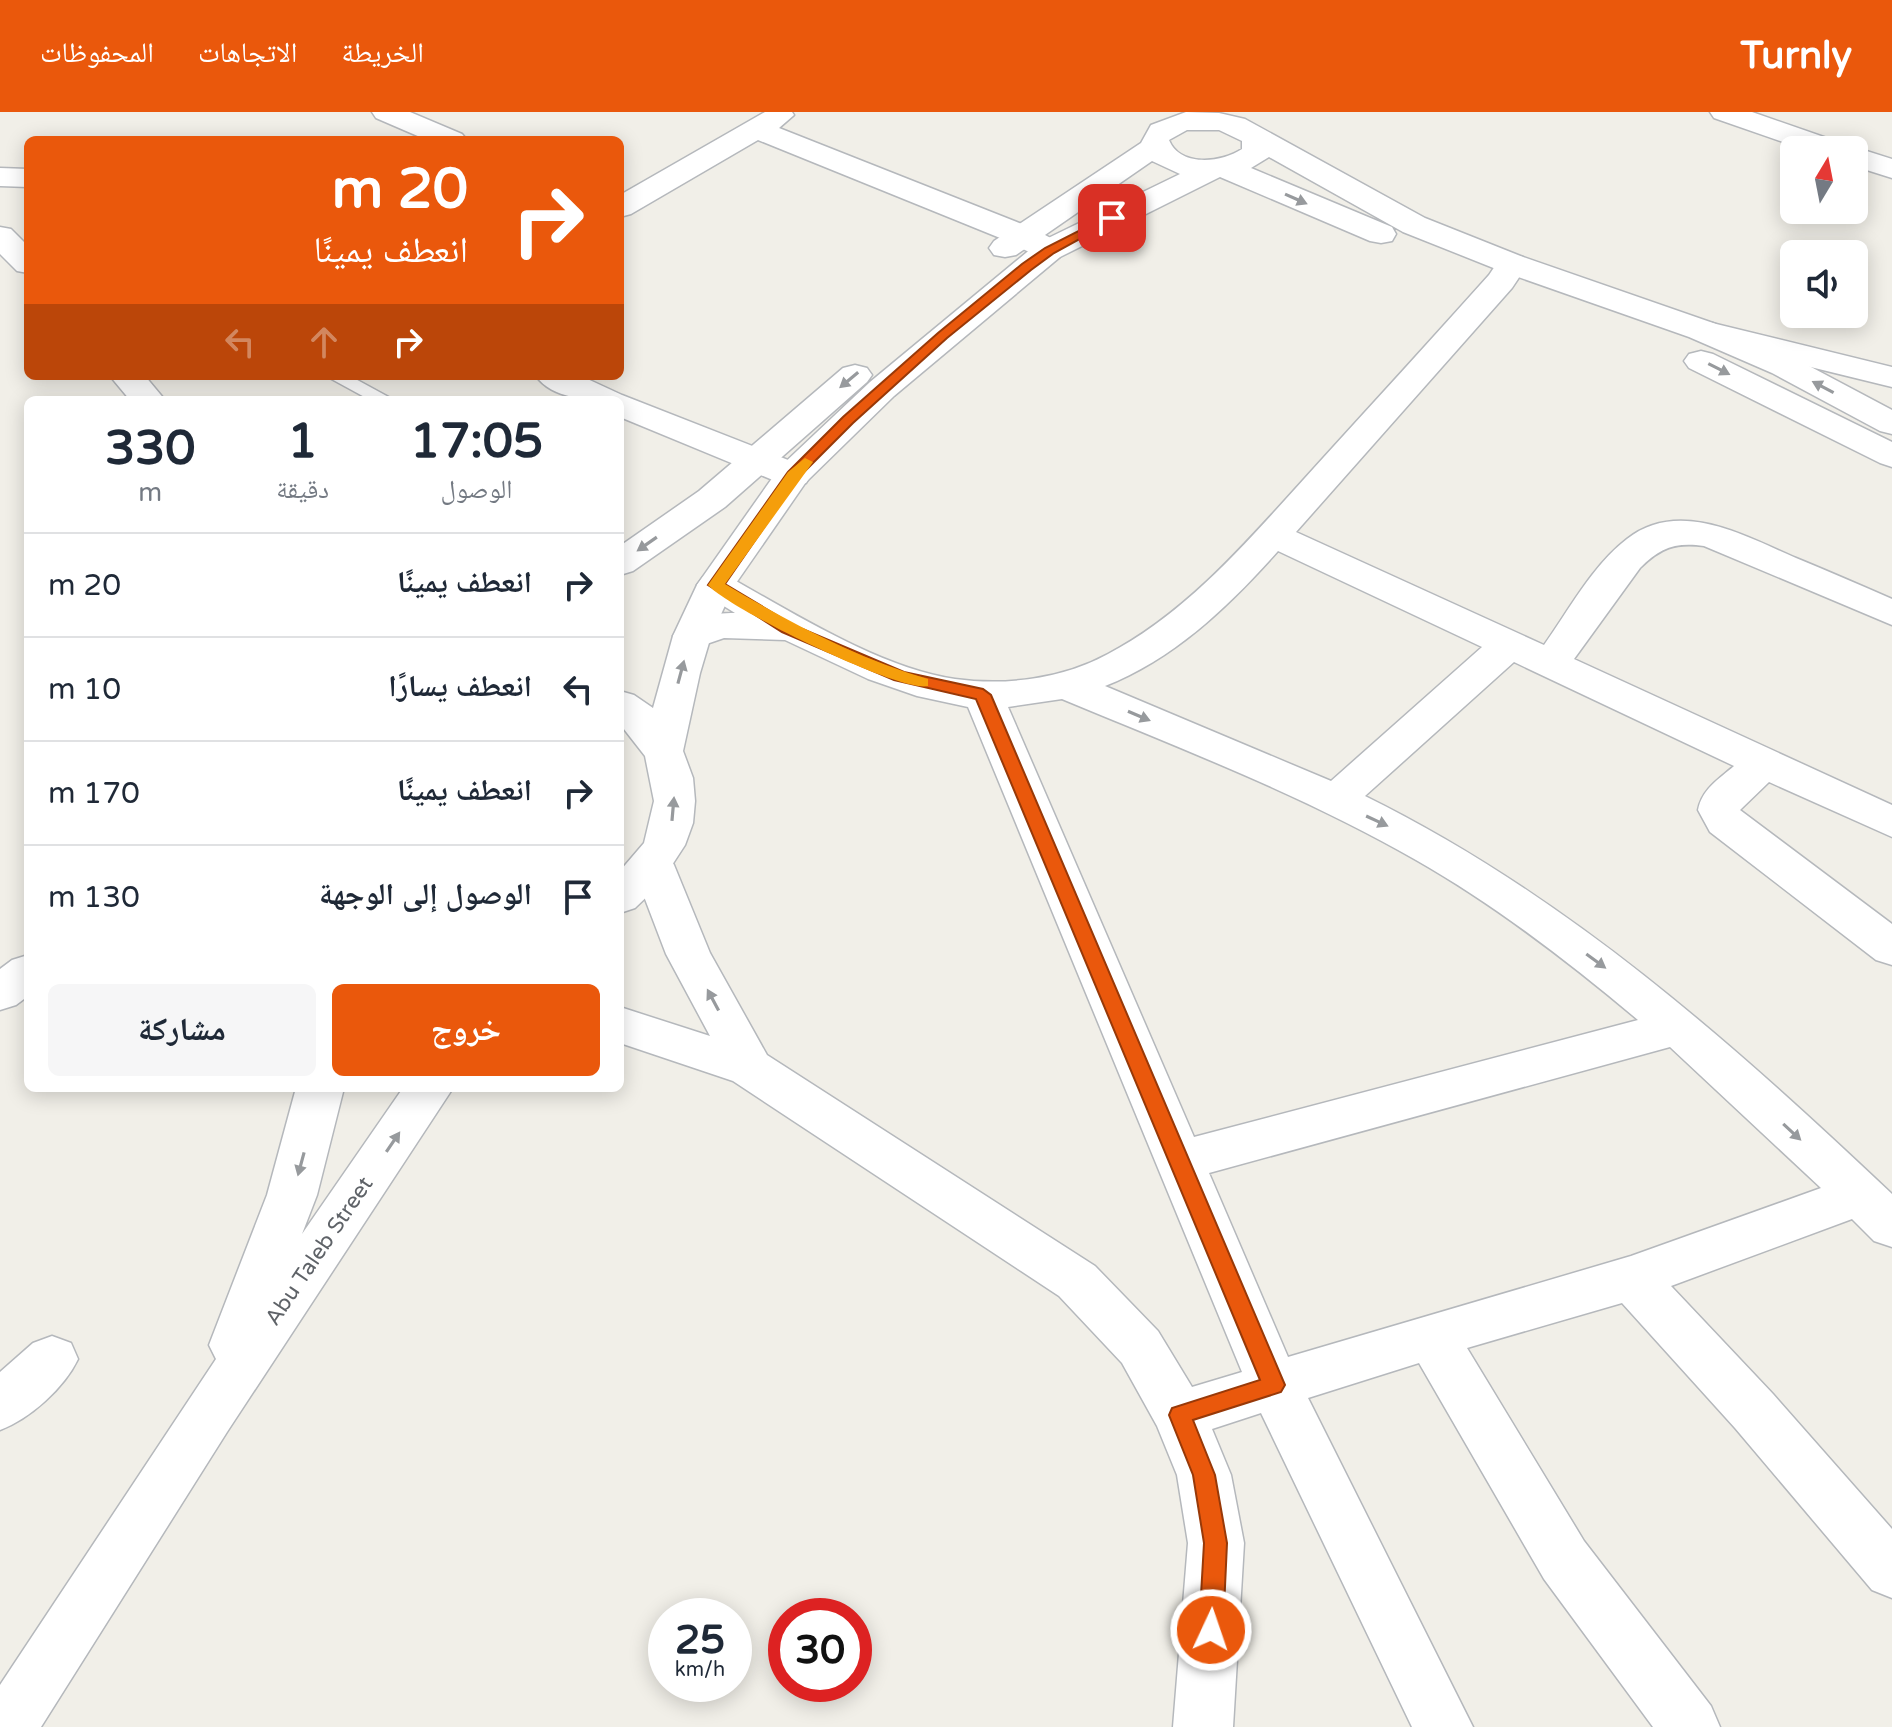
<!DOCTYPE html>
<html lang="ar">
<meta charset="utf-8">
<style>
:root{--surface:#fff;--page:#f6f6f7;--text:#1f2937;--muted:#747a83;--line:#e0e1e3;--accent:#ea580c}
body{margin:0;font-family:"Varela Round","Noto Naskh Arabic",sans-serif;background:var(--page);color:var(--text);direction:rtl;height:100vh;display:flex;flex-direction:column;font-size:30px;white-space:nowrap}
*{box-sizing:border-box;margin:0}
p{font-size:26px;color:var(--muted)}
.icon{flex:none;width:44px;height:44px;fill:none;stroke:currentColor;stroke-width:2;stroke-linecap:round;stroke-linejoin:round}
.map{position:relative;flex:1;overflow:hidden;direction:ltr}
.details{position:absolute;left:24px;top:284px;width:600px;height:696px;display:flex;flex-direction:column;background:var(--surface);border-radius:12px;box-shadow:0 4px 20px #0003;direction:rtl}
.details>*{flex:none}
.top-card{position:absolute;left:24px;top:24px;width:600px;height:244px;border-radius:12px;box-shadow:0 4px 20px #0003;direction:rtl;background:#ea580c;color:#fff;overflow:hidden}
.needle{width:52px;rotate:10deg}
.controls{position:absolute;left:1780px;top:24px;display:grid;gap:16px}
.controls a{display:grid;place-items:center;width:88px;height:88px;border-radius:12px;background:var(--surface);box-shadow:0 4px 20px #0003;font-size:40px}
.speed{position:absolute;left:648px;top:1486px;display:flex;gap:16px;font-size:40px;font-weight:700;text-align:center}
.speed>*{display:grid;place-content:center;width:104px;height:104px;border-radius:50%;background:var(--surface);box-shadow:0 4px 20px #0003;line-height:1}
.speed small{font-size:20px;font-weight:400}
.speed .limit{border:12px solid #d22;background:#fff;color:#111}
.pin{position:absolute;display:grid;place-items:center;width:68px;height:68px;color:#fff;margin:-34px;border-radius:16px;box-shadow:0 4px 12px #0006}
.me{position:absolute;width:88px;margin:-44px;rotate:3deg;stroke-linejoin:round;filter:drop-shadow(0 0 6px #0008)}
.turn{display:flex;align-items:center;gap:28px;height:168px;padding:0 24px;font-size:36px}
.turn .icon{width:104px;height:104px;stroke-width:2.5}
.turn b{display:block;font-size:56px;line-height:68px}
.lanes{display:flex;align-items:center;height:76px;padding:0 24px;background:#0003;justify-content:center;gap:40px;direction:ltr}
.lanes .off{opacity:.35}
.eta{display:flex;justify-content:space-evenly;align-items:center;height:136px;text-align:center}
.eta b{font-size:48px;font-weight:800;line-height:56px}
.cta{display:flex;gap:16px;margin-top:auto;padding:16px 24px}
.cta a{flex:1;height:92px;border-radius:12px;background:var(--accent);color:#fff;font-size:32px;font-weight:800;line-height:92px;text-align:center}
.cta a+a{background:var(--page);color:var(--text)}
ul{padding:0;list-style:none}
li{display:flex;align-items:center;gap:24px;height:104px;padding:0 24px;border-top:2px solid var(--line)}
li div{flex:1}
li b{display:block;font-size:30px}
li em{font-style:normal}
header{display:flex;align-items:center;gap:48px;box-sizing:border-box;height:112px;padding:0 40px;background:var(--accent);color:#fff}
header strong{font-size:38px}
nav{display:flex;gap:44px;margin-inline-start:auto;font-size:28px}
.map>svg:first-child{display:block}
</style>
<header>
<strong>Turnly</strong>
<nav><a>الخريطة</a><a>الاتجاهات</a><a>المحفوظات</a></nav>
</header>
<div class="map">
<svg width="1892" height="1615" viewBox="0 0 1892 1615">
<rect width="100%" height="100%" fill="#f1efe8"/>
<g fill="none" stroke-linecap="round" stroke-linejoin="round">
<g stroke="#b5b8bc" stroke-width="3">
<path id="service" d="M326 264H350L394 288H370Z"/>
</g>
<g stroke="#b5b8bc" stroke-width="3">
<path id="minor" d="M372 0H410L462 22 467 28H427L376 6Z
M765 0H792L794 3 779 16 1032 116 1060 131 1065 138 1060 145C1041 149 1027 139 1010 130L758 28 631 102 620 105V83Z
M1710 0H1752L1844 32 1848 37 1854 35 1892 47V66L1854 54V38H1806L1714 6Z
M0 56 28 57V75L0 74Z
M1512 143 1523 145 1528 152 1512 176 1296 420 1544 533C1569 498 1592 454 1627 427 1679 386 1745 424 1796 446 1828 459 1860 473 1892 487V513L1704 434C1675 430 1660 436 1640 456L1574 547 1892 693V725L1769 670 1740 698 1892 812V853L1876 848 1710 720 1698 698C1702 677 1719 667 1734 654L1514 550 1365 684C1566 783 1731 930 1892 1082V1135L1874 1129 1852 1107 1671 1174 1773 1282 1892 1417V1486L1872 1478 1735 1316 1622 1191 1467 1236 1584 1429 1711 1594 1720 1615H1653L1544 1467 1419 1251 1308 1286 1473 1615H1412L1261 1301 1212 1317 1231 1363 1244 1431 1233 1615H1173L1188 1431 1177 1363 1157 1314 1122 1251 1059 1184 733 969 620 931V895L710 924 666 842 632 753 638 742 653 737 668 742 674 753 710 841 767 943 1095 1154 1158 1219 1192 1275 1242 1260 968 595 917 584 868 567 785 528 724 526 692 537 678 533 673 524C685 504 713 501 735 501L703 481 697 473 703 465 716 461 729 465C793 501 882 557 955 567 1006 574 1062 567 1108 542 1190 499 1252 424 1314 356 1372 292 1431 228 1489 163L1501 145ZM1278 439 1482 535 1331 669 1105 574C1174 547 1229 494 1278 439ZM1062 587C1182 637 1303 683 1416 748 1495 793 1568 849 1638 908L1194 1025 1008 595ZM1670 935 1821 1076 1631 1144 1288 1245 1209 1061Z
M1708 210 1892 255V275L1696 227 1692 220 1696 213Z
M536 264H581L622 283 806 355 811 363 806 371 793 374 780 371 620 305V288C593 288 554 289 536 264Z
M52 1224 71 1231 78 1247C64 1276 30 1307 0 1318V1260L33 1231Z"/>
</g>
<g stroke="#b5b8bc" stroke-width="3">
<path id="tertiary" d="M1186 0 1219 1 1245 7 1425 106 1523 145 1713 211 1796 247 1892 298V322L1880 319 1772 261 1689 225 1501 159 1403 120 1269 45 1251 56 1392 115 1396 122 1392 129 1381 131 1370 129 1220 65 1060 145 894 284 806 370 734 474 711 524 700 561 683 639 693 666 695 689 693 711 685 733 659 773 635 796 620 801V759L644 731 654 689 645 644 620 612V579L634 583 653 596 673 524 697 473 780 355 870 270 1038 131 1180 62 1152 49 1016 143 1005 145 994 143 989 136 994 129 1141 31 1151 13ZM1187 18H1219L1242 29V37C1221 51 1180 55 1169 28Z
M0 115 11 117 28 134V161L17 159 0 142Z
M1701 239 1713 242 1892 330V355L1880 351 1689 256 1684 249 1689 242Z
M855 253 867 256 872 263 867 270 725 395 633 459 620 463V434L699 379 843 256Z
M110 264H145L165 288H130Z
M28 843V884L16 893 0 898V857L12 848Z
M296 976H344L317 1083 302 1122 403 976H453L227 1320 41 1615H0V1573L216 1247 209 1233 267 1083Z"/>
</g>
<use href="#service" fill="#fff" fill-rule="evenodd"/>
<use href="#minor" fill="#fff" fill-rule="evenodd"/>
<use href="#tertiary" fill="#fff" fill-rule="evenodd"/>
</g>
<defs><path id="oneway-solid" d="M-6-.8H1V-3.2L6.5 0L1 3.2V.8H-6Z" transform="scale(2)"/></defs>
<g fill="#979a9d">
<use href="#oneway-solid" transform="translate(1296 87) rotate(24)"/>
<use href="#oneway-solid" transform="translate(1719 257) rotate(27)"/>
<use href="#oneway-solid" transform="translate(849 268) rotate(140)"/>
<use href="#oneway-solid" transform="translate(1823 275) rotate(-152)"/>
<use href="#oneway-solid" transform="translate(647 432) rotate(145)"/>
<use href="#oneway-solid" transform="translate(681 560) rotate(-75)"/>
<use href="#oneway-solid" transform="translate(1139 604) rotate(23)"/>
<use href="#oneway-solid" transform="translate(673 697) rotate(-85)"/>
<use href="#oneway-solid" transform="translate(1377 709) rotate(25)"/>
<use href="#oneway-solid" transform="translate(1596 849) rotate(36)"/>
<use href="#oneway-solid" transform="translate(713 888) rotate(-118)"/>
<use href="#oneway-solid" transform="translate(1792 1020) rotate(43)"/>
<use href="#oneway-solid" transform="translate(393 1030) rotate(-56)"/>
<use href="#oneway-solid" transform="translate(301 1052) rotate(105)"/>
</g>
<path fill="#ea580c" stroke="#983908" stroke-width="2" d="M1108 104 1118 106 1054 141 1031 158 947 226 853 311 798 366 725 472 793 513 904 560 983 577 991 583 1285 1273 1281 1280 1193 1308 1215 1363 1227 1431 1223 1518 1220 1527 1211 1530 1203 1527 1199 1518 1204 1431 1193 1363 1169 1303 1172 1296 1260 1268 976 587 894 568 782 520 708 473 788 360 843 305 938 221 1022 152 1045 136Z"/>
<path fill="#f59e0b" d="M805 346 813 350 725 472C789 510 856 546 928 567V574C901 581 729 497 708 473L788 360Z"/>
<g text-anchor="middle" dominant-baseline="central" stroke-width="6" stroke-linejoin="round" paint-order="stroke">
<g font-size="22" fill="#5f6368" stroke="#fff">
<text transform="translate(319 1139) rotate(-56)">Abu Taleb Street</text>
</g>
</g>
</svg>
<div class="controls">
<a><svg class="needle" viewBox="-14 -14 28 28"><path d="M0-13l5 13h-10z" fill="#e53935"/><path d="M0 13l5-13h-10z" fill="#747a83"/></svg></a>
<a><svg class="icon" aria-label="sound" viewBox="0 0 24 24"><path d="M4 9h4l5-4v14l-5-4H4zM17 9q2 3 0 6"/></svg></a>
</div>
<div class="speed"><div>25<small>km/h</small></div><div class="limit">30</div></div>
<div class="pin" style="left:1112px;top:106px;background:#d93025"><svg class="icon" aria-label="arrive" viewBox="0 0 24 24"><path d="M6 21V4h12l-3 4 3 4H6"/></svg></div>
<svg class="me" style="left:1211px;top:1518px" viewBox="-20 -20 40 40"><circle r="17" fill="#ea580c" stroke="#fff" stroke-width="3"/><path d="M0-11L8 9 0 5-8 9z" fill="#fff"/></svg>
<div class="top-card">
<div class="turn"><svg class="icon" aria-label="right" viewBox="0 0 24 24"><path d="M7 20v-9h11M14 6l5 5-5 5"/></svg><div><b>20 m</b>انعطف يمينًا</div></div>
<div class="lanes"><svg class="icon off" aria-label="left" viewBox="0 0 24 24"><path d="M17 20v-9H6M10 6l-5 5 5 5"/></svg><svg class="icon off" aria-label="ahead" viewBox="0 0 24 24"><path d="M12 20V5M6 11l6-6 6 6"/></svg><svg class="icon" aria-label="right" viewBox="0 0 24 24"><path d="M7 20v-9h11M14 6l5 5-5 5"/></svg></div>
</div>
<section class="details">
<div class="eta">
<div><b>17:05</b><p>الوصول</p></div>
<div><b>1</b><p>دقيقة</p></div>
<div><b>330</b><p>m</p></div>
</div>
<ul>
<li><svg class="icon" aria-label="right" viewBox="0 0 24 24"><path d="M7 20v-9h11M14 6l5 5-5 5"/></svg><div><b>انعطف يمينًا</b></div><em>20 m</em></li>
<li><svg class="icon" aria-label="left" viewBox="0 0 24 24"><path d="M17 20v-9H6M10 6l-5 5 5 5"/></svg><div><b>انعطف يسارًا</b></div><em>10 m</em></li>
<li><svg class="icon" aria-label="right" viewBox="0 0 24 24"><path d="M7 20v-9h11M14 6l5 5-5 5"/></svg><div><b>انعطف يمينًا</b></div><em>170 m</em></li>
<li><svg class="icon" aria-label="arrive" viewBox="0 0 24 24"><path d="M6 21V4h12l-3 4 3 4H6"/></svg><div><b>الوصول إلى الوجهة</b></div><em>130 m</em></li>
</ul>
<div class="cta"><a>خروج</a><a>مشاركة</a></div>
</section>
</div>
